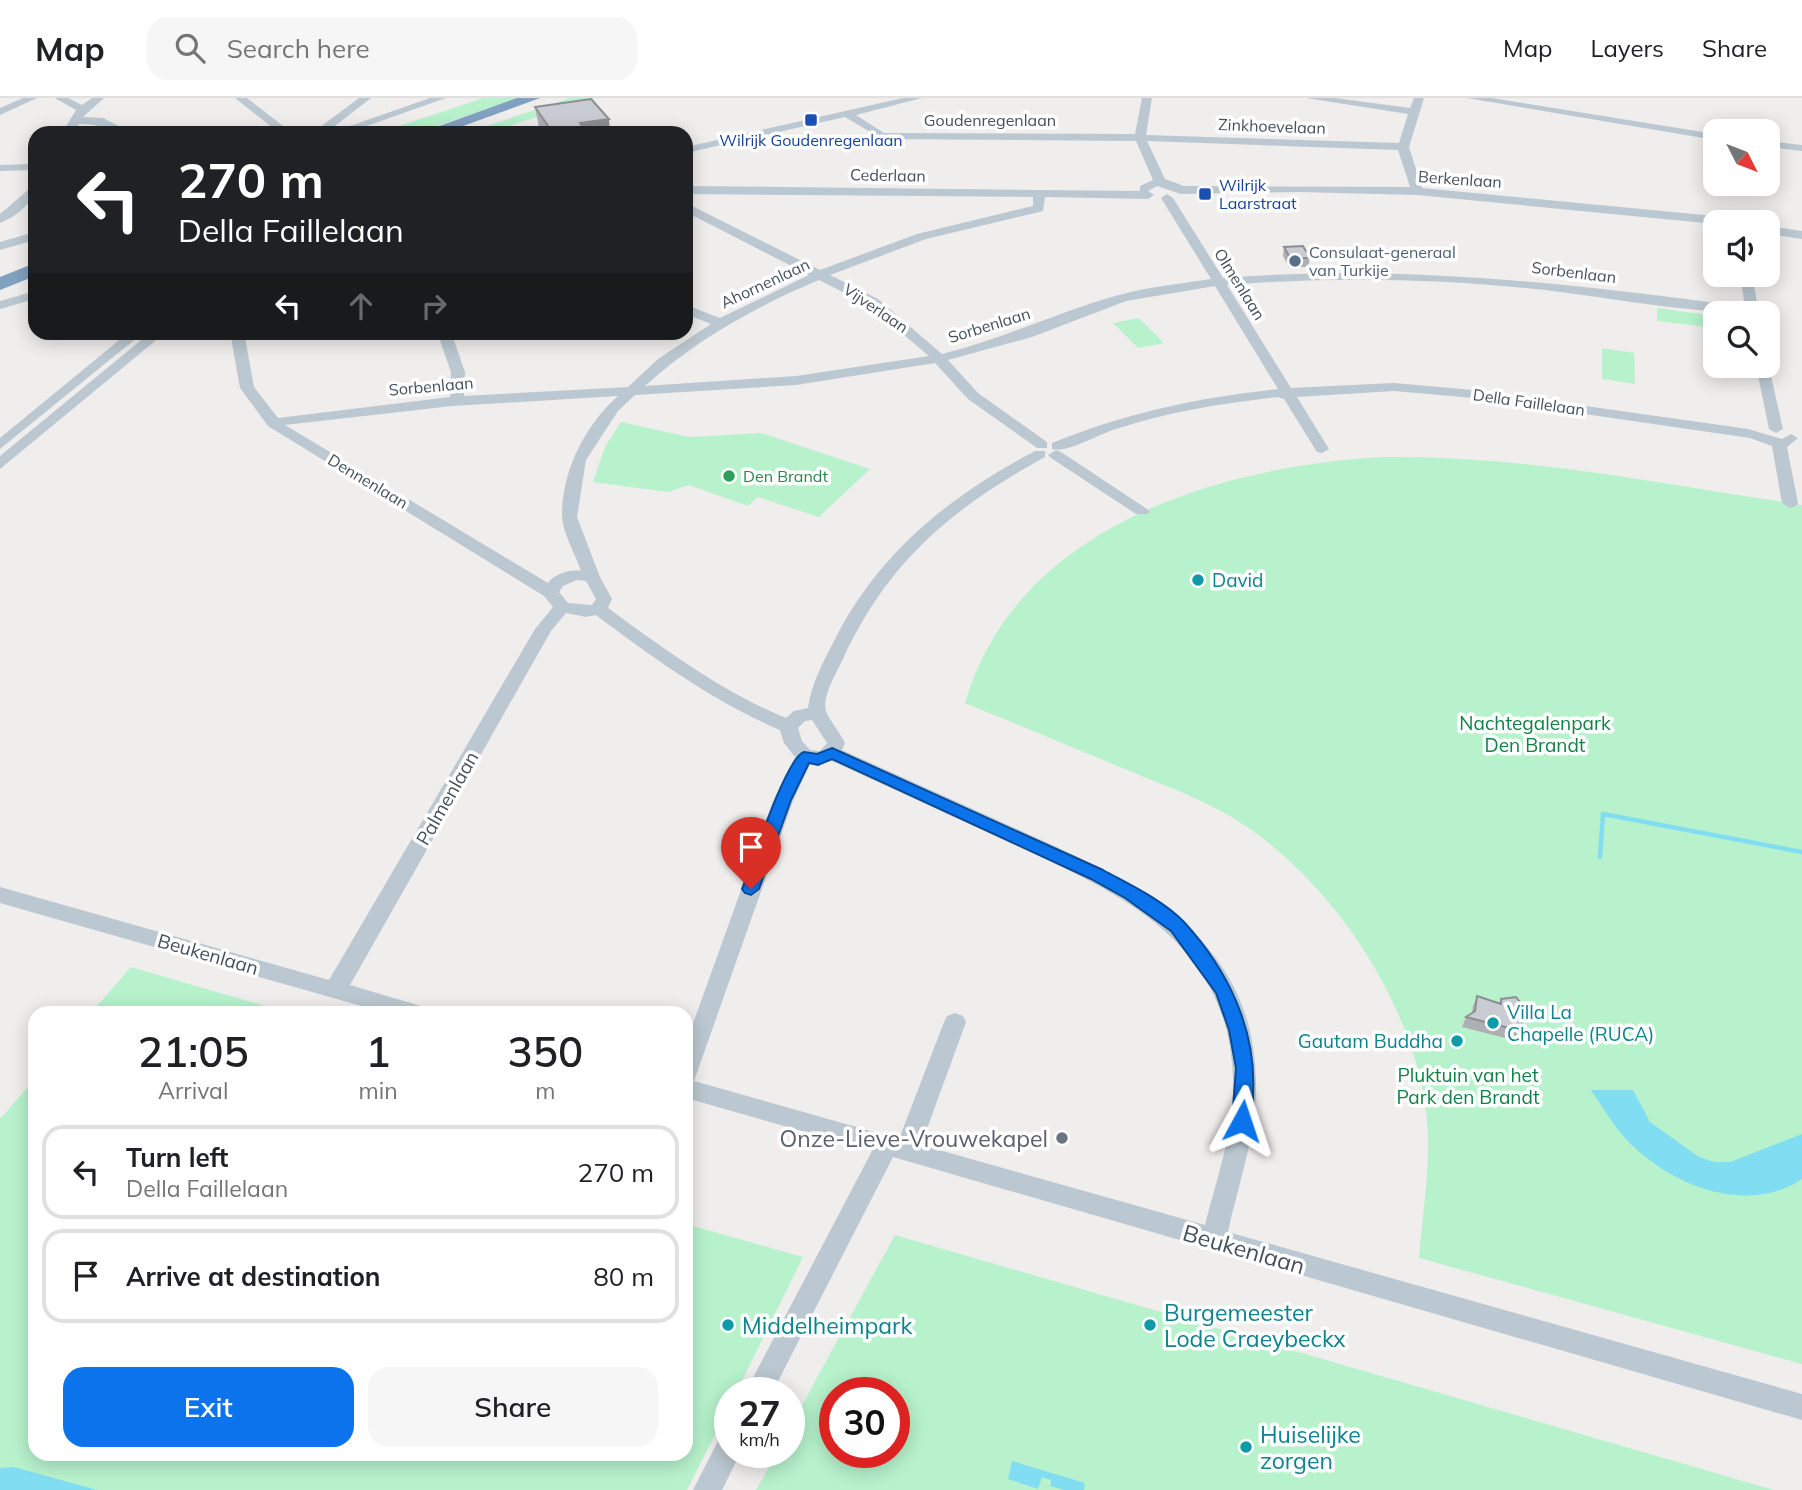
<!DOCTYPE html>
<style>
:root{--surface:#fff;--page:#f6f6f6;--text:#202124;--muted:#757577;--line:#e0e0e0;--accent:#0b74ec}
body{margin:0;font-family:Mulish,sans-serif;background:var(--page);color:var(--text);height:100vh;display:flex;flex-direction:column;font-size:26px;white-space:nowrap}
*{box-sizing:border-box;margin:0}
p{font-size:23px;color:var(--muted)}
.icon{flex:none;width:38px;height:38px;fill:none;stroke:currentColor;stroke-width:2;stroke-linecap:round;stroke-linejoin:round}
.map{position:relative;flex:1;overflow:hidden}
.details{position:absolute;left:28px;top:908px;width:665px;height:455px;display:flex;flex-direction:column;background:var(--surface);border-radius:21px;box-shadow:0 4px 18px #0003}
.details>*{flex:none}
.guide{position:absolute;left:28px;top:28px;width:665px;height:214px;border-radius:21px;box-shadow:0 4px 18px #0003;background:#202124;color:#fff;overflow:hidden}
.needle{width:46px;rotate:132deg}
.controls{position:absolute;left:1703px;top:21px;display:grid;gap:14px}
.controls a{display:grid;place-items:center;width:77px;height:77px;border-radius:14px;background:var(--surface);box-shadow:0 4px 18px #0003;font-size:35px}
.speed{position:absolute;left:714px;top:1279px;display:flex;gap:14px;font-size:35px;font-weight:700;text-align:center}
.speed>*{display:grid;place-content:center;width:91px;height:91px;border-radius:50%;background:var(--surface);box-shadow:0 4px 18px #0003;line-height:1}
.speed small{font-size:18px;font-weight:400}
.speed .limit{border:10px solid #d22;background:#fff;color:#111}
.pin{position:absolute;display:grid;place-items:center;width:60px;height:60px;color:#fff;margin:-72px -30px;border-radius:50% 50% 50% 0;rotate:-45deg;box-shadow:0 0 7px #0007}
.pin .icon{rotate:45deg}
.me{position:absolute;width:77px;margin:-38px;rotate:5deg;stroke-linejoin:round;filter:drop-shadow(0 0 5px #0008)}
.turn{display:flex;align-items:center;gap:24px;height:147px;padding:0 35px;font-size:32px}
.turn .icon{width:91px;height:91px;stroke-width:2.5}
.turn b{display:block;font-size:49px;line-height:60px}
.lanes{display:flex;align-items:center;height:66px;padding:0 35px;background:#0003;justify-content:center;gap:35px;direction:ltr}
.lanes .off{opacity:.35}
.eta{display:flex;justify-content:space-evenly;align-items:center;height:119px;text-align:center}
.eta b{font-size:42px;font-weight:600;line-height:49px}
.cta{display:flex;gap:14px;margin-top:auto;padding:14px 35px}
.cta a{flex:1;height:80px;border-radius:21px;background:var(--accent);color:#fff;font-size:28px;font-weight:600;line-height:80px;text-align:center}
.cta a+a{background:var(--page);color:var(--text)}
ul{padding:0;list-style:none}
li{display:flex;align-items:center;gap:21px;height:94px;margin:0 14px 10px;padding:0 21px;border:4px solid var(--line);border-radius:21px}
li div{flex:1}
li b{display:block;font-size:26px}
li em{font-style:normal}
header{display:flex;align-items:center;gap:42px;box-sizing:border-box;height:98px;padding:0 35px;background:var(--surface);border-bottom:2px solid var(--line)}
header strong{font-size:33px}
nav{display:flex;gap:38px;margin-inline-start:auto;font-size:24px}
.search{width:490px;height:63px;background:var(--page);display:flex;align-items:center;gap:18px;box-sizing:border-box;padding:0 24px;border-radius:21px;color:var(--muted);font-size:26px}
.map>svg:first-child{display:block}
</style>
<header>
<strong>Map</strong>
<div class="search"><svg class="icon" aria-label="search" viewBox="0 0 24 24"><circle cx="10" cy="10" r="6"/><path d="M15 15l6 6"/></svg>Search here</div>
<nav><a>Map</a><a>Layers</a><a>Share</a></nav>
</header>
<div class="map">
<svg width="1802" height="1392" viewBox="0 0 1802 1392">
<rect width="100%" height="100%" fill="#f0eded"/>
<path fill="#b7f2cc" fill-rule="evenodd" d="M483 0H520L415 35H358L377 29 385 33Z
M570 0H594L487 35H467Z
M1657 210 1715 218V230L1657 223Z
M1139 220 1164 245 1138 250 1113 225Z
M1602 250 1634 255 1635 286 1602 281Z
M621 324 689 339 761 335 870 371 819 419 758 399 748 408 689 387 668 394 593 384 605 349Z
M1383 359C1524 357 1663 386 1802 407V1266L1419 1160C1423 1110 1433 1056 1425 1006 1410 902 1332 785 1244 727 1227 715 1207 706 1188 697L965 605C1016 428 1220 368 1383 359Z
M131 869 289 915H91Z
M35 981V1356H686V1126L803 1159 736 1295H730V1307L687 1392H0V1021Z
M895 1137 1774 1392H756L777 1355 789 1354V1331ZM835 1295H894V1354H835Z"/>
<path fill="#81def2" d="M1591 992H1633L1650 1024 1699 1059 1714 1064H1730L1802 1036V1081C1746 1119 1668 1086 1626 1041 1613 1027 1602 1008 1591 992Z
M1012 1363 1085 1385 1084 1392H1064L1050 1388 1051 1382 1042 1379 1038 1391 1008 1381Z
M14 1369 97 1392H0V1370Z"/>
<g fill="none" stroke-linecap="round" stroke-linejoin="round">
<path stroke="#81def2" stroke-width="4.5" d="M1600 759 1603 716 1802 754"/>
<path fill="#bcc8d1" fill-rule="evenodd" d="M23 0H37L0 17V10Z
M55 0H68L82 7 92 0H104L83 19 103 20 132 35C110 35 102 25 79 26L74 35H62L76 12Z
M235 0H247L292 35H279Z
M359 0H371L331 31H323V27Z
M430 0H446L347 35H330Z
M903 0H922L856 17 884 35 1135 36 1142 0H1152L1146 37 1399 45 1408 16 1306 0H1335L1410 10 1414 0H1424L1409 49 1422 90 1735 120 1741 124 1715 126 1417 97 1299 94 1181 96 1157 88 1148 93 1154 97 1148 101 1045 99 1043 113 926 141 830 177 878 201 942 256C1002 241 1056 215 1115 198 1146 189 1179 186 1211 181L1161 100 1167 96 1173 100 1223 180C1399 166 1571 185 1745 209L1740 177H1752L1759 215C1682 215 1603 198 1526 190 1426 180 1327 179 1227 187L1291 290 1394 285 1473 292 1748 331 1782 341 1791 336 1798 340 1787 349 1798 405 1796 408 1790 410 1782 405 1772 348 1750 340 1473 300 1394 293 1297 299 1329 351 1322 355 1317 354 1284 301 1278 299C1222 305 1166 314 1113 332 1097 337 1068 355 1052 351V345C1125 315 1200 299 1278 291L1215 188 1126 203 1032 239 948 262 978 295 1047 344V350H1037L968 301 935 265 796 287 635 297 618 313 586 362 577 419 600 479 612 501 608 510C663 550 722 594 786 620L794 613 808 610C811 587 822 566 833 545 877 456 948 399 1035 353H1045V359C952 410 887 464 842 563 836 575 822 599 826 613 828 620 841 636 845 645L842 652C900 678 959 705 1017 731 1132 783 1253 834 1256 983 1257 1035 1239 1083 1228 1134L1802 1296V1322L893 1059 772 1295H745L872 1053 686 1000V945L773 703 795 659 784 645 780 632C714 604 653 560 596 517L586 519 566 515 551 533 350 887 424 909 427 915H386L0 805V789L329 882 535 531 553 509 544 498 268 328 240 290 230 234H244L254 289 278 320 450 299 451 274 437 234H451L465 274 464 298 628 289 658 261 711 226 686 216V207L720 220 809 177 686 114V105L820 172 917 136 1033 108V99L686 96V88L1140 93V88L1153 82 1136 43 882 41 845 19 686 55V49ZM1147 43 1398 52 1410 89 1184 88 1165 81ZM819 182 868 207 929 258 796 278 645 288C695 242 757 208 819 182ZM618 298C585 327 562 373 562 417 562 434 576 457 581 473 570 471 554 476 548 485L285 327 452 308ZM577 482 586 483 596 501 592 507 568 505 559 494 563 488ZM812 622 827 645 820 653 810 652 802 643 798 630 805 623ZM832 663C889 689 945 715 1002 741 1113 792 1229 839 1233 981 1235 1031 1217 1079 1205 1127L921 1047 966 924 963 918 955 915 947 918 944 924 899 1041 694 983 793 703 810 666Z
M1467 0H1492L1715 36V42Z
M1768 43 1802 47V53L1768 49Z
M35 66V72L0 73V67Z
M35 86C35 105 17 118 0 125V116Z
M1768 128 1802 133V141L1768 136Z
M35 134V142L0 152V144Z
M35 193V201L0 211V203Z
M129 234H144L0 351V340Z
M151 234H166L0 371V358Z
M1768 265 1783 331 1776 335 1769 331 1756 268H1768Z
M1056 352 1061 354 1150 413 1148 416H1136L1051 360 1048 357Z
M730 1335V1354H741L722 1392H693L720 1339Z"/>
<path fill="#81a1c0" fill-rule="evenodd" d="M517 0H540L444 35H420Z
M35 165V178L0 192V179Z"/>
</g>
<path fill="#adafb5" d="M535 9 610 35H540Z
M1284 149 1310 160 1308 169H1289L1283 158Z
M1477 898 1499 905 1501 901 1521 933 1517 943 1462 929 1466 919 1472 915 1473 908Z"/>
<path fill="#8d8f93" d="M609 21 610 35H582L580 25Z"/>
<path fill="#c9ccd2" stroke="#8d8f93" stroke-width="2" d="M591 1 609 21 580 25 587 35H553L535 9Z
M1303 148 1310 160H1290L1284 149Z
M1477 898 1501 906V901L1516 899 1524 909 1521 933 1466 919 1475 913Z"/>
<path fill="#0b74ec" stroke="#074b99" stroke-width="2" d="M832 650 1103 772C1130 787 1163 802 1184 824 1228 872 1257 932 1253 997 1253 1008 1253 1019 1249 1029H1235L1232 1023 1236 970 1229 932 1216 895 1171 833 1125 800 1091 781 832 661 818 667 809 665 791 702 759 791 751 797 745 795 742 791C751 769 786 659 804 654L817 656Z"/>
<g fill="#1a4fb4" stroke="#fff" stroke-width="2.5">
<rect x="804" y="15" width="14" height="14" rx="3.5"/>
<rect x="1198" y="89" width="14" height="14" rx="3.5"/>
</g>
<circle fill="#5c6f8a" stroke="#fff" stroke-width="2.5" cx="1295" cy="163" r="7"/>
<circle fill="#2e9e5b" stroke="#fff" stroke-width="2.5" cx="729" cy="378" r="7"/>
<g fill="#0f9aa8" stroke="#fff" stroke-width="2.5">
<circle cx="1198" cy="482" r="7"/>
<circle cx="1493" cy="925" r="7"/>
<circle cx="1457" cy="943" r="7"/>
<circle cx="728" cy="1227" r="7"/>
<circle cx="1150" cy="1227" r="7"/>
<circle cx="1246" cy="1349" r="7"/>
</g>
<circle fill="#6b7280" stroke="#fff" stroke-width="2.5" cx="1062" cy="1040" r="7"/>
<g text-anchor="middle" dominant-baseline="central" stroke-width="7" stroke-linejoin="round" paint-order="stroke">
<g font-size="16" fill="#44515c" stroke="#fff">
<text x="990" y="22">Goudenregenlaan</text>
<text transform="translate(1272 28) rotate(2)">Zinkhoevelaan</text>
<text transform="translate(888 77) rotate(1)">Cederlaan</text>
<text transform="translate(1460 81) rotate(4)">Berkenlaan</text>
<text transform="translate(1574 174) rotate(7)">Sorbenlaan</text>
<text transform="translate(765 185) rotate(-25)">Ahornenlaan</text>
<text transform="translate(1240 186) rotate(58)">Olmenlaan</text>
<text transform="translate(876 210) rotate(34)">Vijverlaan</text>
<text transform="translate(989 227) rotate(-17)">Sorbenlaan</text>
<text transform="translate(431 288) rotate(-5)">Sorbenlaan</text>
<text transform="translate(1529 304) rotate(8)">Della Faillelaan</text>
<text transform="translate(368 383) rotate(31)">Dennenlaan</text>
</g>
<g font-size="16" fill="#164399" stroke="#fff">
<text x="811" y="42">Wilrijk Goudenregenlaan</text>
<text x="1219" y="87" text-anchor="start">Wilrijk<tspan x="1219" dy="18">Laarstraat</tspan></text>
</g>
<g font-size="16" fill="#4e5e75" stroke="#fff" text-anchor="start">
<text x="1309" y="154">Consulaat-generaal<tspan x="1309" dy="18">van Turkije</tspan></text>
</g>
<g font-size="16" fill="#27864d" stroke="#fff" text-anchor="start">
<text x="743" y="378">Den Brandt</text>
</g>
<g font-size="19" fill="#0d838f" stroke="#fff" text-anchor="start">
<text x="1212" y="482">David</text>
<text x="1507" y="914">Villa La<tspan x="1507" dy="22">Chapelle (RUCA)</tspan></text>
<text x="1443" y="943" text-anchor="end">Gautam Buddha</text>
</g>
<g font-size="19" fill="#108246" stroke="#fff">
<text x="1535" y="625">Nachtegalenpark<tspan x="1535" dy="22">Den Brandt</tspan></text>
<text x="1468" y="977">Pluktuin van het<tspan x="1468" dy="22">Park den Brandt</tspan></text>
</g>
<g font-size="19" fill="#44515c" stroke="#fff">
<text transform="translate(447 700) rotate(-60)">Palmenlaan</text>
<text transform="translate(208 856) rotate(16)">Beukenlaan</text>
</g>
<g font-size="23" fill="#5b616d" stroke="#fff" text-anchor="end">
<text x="1048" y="1040">Onze-Lieve-Vrouwekapel</text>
</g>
<g font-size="23" fill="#44515c" stroke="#fff">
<text transform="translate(1244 1151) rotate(16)">Beukenlaan</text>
</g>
<g font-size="23" fill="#0d838f" stroke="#fff" text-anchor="start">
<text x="1164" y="1214">Burgemeester<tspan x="1164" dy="26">Lode Craeybeckx</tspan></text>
<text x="742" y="1227">Middelheimpark</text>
<text x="1260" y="1336">Huiselijke<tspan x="1260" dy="26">zorgen</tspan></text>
</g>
</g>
</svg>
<div class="controls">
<a><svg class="needle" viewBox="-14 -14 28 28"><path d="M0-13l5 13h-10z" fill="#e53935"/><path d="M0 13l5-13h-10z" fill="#757577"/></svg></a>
<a><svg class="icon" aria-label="sound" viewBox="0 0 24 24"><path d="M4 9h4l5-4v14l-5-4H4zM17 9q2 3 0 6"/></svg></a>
<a><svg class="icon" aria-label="search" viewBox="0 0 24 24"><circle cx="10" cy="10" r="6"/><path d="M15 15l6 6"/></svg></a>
</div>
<div class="speed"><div>27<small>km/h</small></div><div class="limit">30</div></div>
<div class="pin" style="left:751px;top:791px;background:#d93025"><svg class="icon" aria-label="arrive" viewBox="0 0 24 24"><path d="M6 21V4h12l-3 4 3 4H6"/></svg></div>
<svg class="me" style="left:1242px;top:1023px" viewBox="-20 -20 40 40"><path d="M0-17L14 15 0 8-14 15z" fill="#0b74ec" stroke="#fff" stroke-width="4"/></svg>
<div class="guide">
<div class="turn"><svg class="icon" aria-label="left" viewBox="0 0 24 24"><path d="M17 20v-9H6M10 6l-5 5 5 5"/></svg><div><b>270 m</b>Della Faillelaan</div></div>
<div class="lanes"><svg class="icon" aria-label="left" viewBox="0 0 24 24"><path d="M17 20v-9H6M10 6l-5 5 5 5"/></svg><svg class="icon off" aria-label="ahead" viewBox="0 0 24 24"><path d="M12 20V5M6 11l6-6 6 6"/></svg><svg class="icon off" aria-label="right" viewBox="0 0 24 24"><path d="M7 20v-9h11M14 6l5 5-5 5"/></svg></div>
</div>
<section class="details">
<div class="eta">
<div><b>21:05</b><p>Arrival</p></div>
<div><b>1</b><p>min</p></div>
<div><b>350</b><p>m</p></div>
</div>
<ul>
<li><svg class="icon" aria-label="left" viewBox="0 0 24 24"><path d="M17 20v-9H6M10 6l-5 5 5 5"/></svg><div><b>Turn left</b><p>Della Faillelaan</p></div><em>270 m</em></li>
<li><svg class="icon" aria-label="arrive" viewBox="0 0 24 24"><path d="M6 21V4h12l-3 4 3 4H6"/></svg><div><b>Arrive at destination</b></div><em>80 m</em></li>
</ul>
<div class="cta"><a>Exit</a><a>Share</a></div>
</section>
</div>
